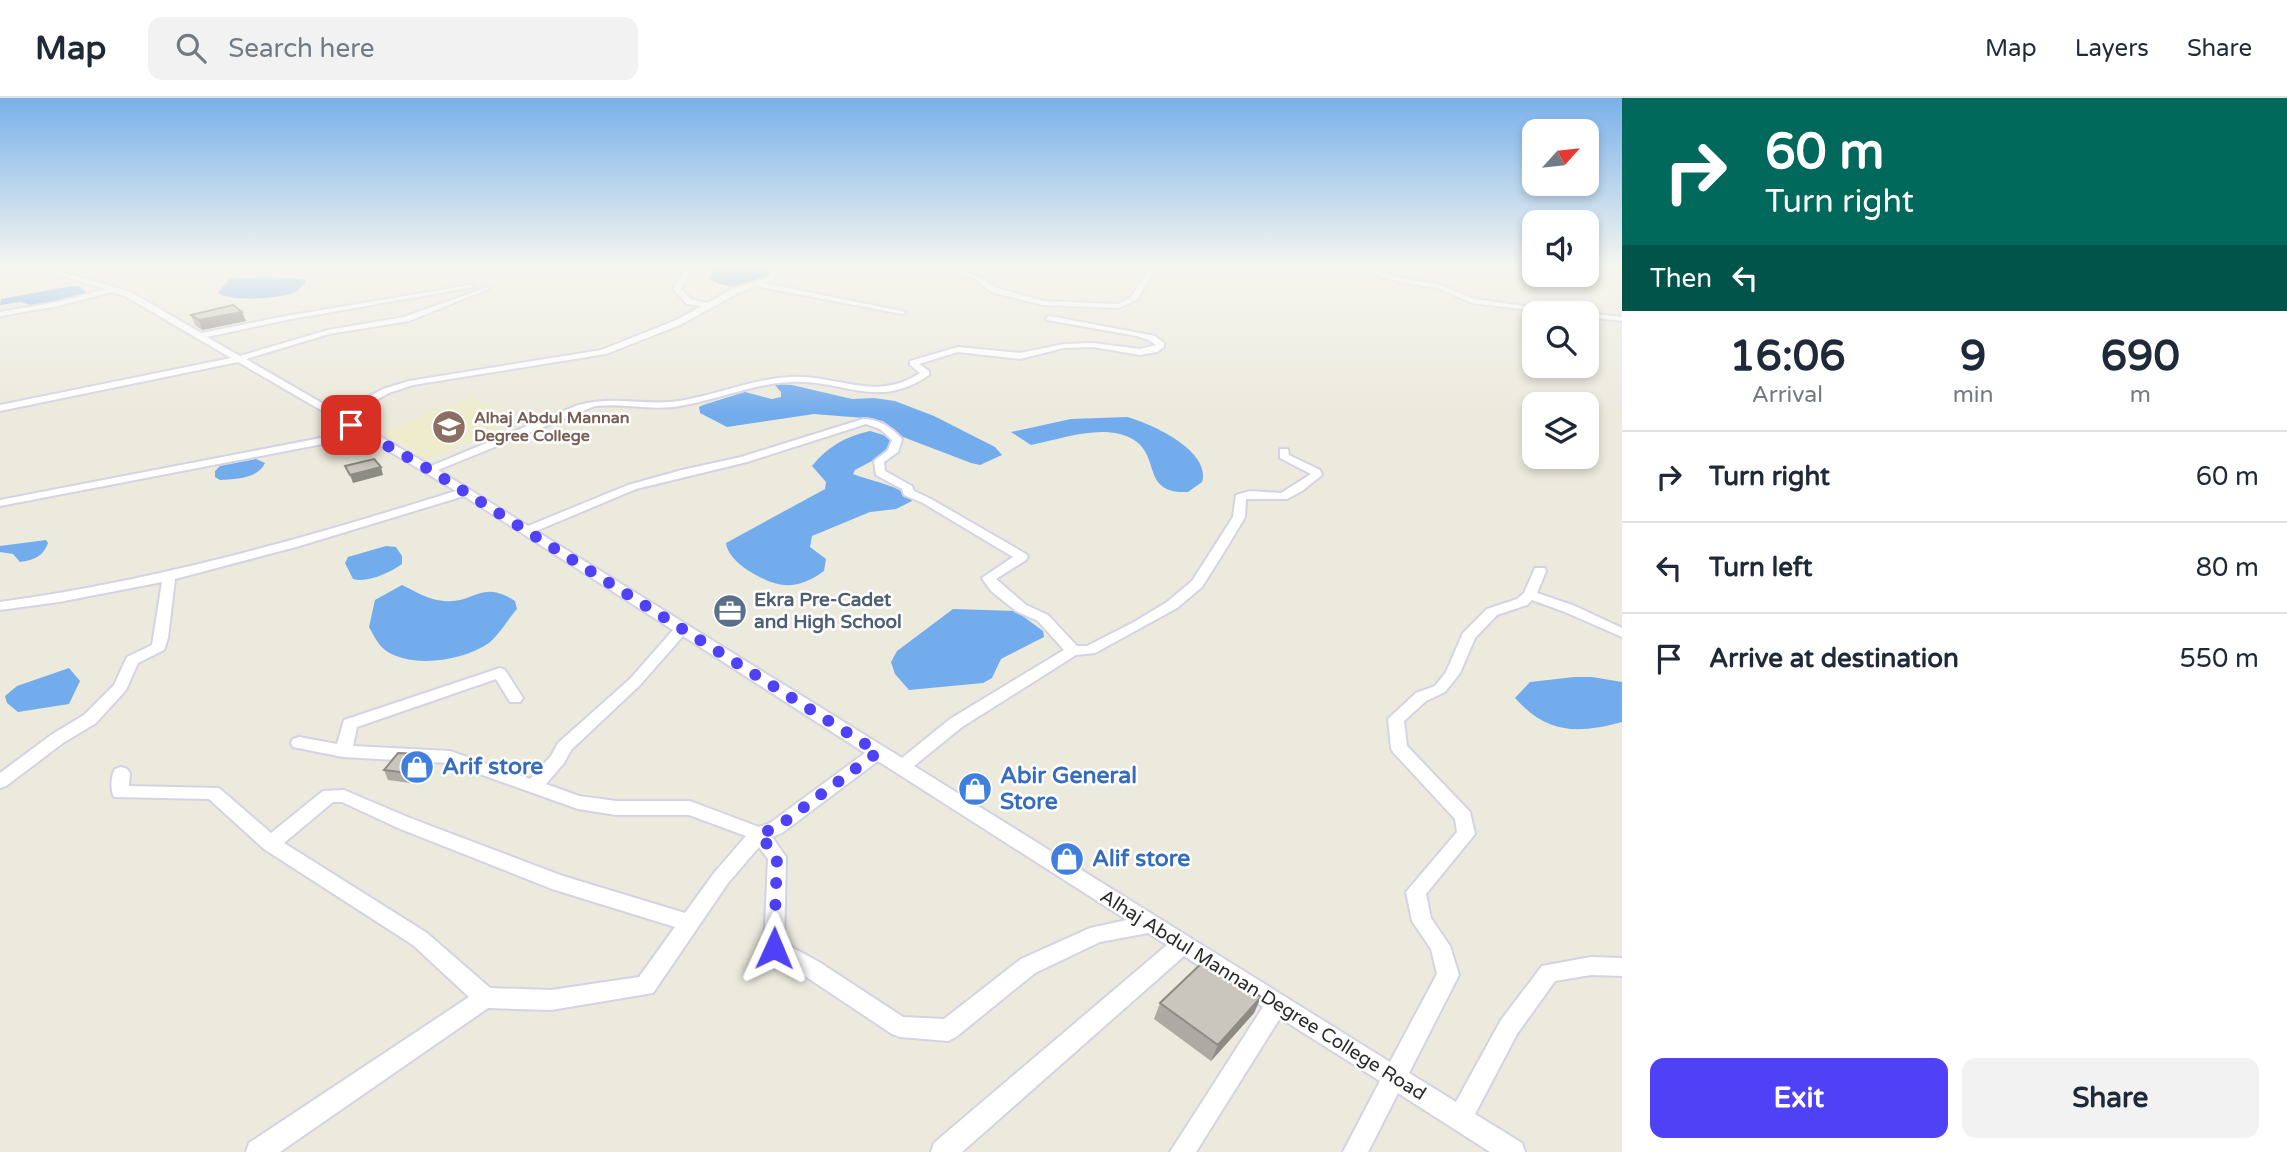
<!DOCTYPE html>
<style>
:root{--surface:#fff;--page:#f2f2f3;--text:#1f2937;--muted:#747a83;--line:#e0e1e3;--accent:#4e41f6}
body{margin:0;font-family:"Varela Round",sans-serif;background:var(--page);color:var(--text);height:100vh;display:flex;flex-direction:column;font-size:26px;white-space:nowrap}
*{box-sizing:border-box;margin:0}
p{font-size:23px;color:var(--muted)}
.icon{flex:none;width:38px;height:38px;fill:none;stroke:currentColor;stroke-width:2;stroke-linecap:round;stroke-linejoin:round}
.map{position:relative;flex:1;overflow:hidden}
.drawer{display:flex;flex-direction:column;background:var(--surface);width:665px}
.drawer>*{flex:none}
.hud{background:#00695c;color:#fff;overflow:hidden}
.needle{width:46px;rotate:63deg}
.buttons{position:absolute;left:1522px;top:21px;display:grid;gap:14px}
.buttons a{display:grid;place-items:center;width:77px;height:77px;border-radius:14px;background:var(--surface);box-shadow:0 4px 10px #0003;font-size:35px}
.pin{position:absolute;display:grid;place-items:center;width:60px;height:60px;color:#fff;margin:-30px;border-radius:14px;box-shadow:0 4px 10px #0006}
.me{position:absolute;width:77px;margin:-38px;rotate:1deg;stroke-linejoin:round;filter:drop-shadow(0 0 5px #0008)}
.turn{display:flex;align-items:center;gap:24px;height:147px;padding:0 28px;font-size:32px}
.turn .icon{width:91px;height:91px;stroke-width:2.5}
.turn b{display:block;font-size:49px;line-height:60px}
.then{display:flex;align-items:center;height:66px;padding:0 28px;background:#0003;gap:14px;font-size:26px}
.eta{display:flex;justify-content:space-evenly;align-items:center;height:119px;text-align:center}
.eta b{font-size:42px;font-weight:700;line-height:49px}
.action{display:flex;gap:14px;margin-top:auto;padding:14px 28px}
.action a{flex:1;height:80px;border-radius:14px;background:var(--accent);color:#fff;font-size:28px;font-weight:700;line-height:80px;text-align:center}
.action a+a{background:var(--page);color:var(--text)}
ul{padding:0;list-style:none}
li{display:flex;align-items:center;gap:21px;height:91px;padding:0 28px;border-top:2px solid var(--line)}
li div{flex:1}
li b{display:block;font-size:26px}
li em{font-style:normal}
header{display:flex;align-items:center;gap:42px;box-sizing:border-box;height:98px;padding:0 35px;background:var(--surface);border-bottom:2px solid var(--line)}
header strong{font-size:33px}
nav{display:flex;gap:38px;margin-inline-start:auto;font-size:24px}
.search{width:490px;height:63px;background:var(--page);display:flex;align-items:center;gap:18px;box-sizing:border-box;padding:0 24px;border-radius:14px;color:var(--muted);font-size:26px}
main{display:flex;flex:1;min-height:0}
.map>svg:first-child{display:block}
</style>
<header>
<strong>Map</strong>
<div class="search"><svg class="icon" aria-label="search" viewBox="0 0 24 24"><circle cx="10" cy="10" r="6"/><path d="M15 15l6 6"/></svg>Search here</div>
<nav><a>Map</a><a>Layers</a><a>Share</a></nav>
</header>
<main>
<div class="map">
<svg width="1622" height="1054" viewBox="0 0 1622 1054">
<rect width="100%" height="100%" fill="#eceadd"/>
<path fill="#eeeccd" d="M472 299 516 324 425 361 382 335Z"/>
<path fill="#73acec" d="M728 169H768L770 175C752 186 728 195 710 180L715 173Z
M266 179 305 181V185C302 187 300 191 297 193 284 201 229 204 218 195L229 181Z
M71 188H79L87 195 34 208 21 204 0 207 1 201Z
M774 286 792 287 852 301 874 300 895 303 934 318 995 349 1002 357 980 367 971 365 903 339 883 323 864 320 814 316 727 329 700 315 699 309 703 307 745 294 772 301 781 299V294Z
M1127 319C1150 325 1212 353 1202 384L1188 394C1141 396 1161 359 1134 342 1106 324 1061 341 1031 347L1011 334 1071 321Z
M870 333 890 339V350L883 357 855 372 853 376C870 383 902 387 912 403L896 411 870 414 812 438 810 449 826 461 824 473C794 495 774 489 746 471 737 465 727 455 726 445L825 391 826 384 812 368C827 349 846 338 870 333Z
M256 361 265 365C258 381 235 381 220 382L215 379V373L220 368Z
M46 442 48 445C43 459 33 462 20 464L13 456 0 454V448Z
M386 448 396 449 402 458V466C390 475 367 485 353 481L345 465 348 459Z
M402 487C417 494 428 502 444 503 475 506 480 481 515 503L517 511C508 521 499 537 489 545 463 563 411 571 385 552 378 547 373 536 369 529L375 502Z
M953 511 1016 513 1043 533 1044 539 1001 561 992 580 983 585 909 592 895 576 891 564 897 553Z
M69 570 80 583 69 606 18 614 7 605 5 598 17 588Z
M1574 579H1592L1622 584V624C1578 636 1547 636 1515 600L1530 584Z"/>
<g fill="none" stroke-linecap="round" stroke-linejoin="round">
<g stroke="#d4d3e3" stroke-width="4">
<path id="minor" d="M34 169H43L131 194 201 235 286 218 470 187 474 189 286 222 207 239 240 258 328 232 404 219 488 189V191L409 223 329 236 246 261 339 315 383 291 409 283 601 252 674 223 702 208 687 206 673 191 688 169H694L681 191 692 202 708 205 732 191 767 180 774 172 773 169H779L780 173 771 182 764 185 906 214 902 216 756 188 738 195 680 227 606 256 413 287 389 295 346 319 431 368 578 307C616 297 643 308 679 303 717 297 752 281 790 279 837 276 876 305 920 275L910 267V263L958 249 1020 255 1064 246 1093 245 1140 251 1156 247 1149 242 1137 238 1047 222 1046 220 1050 218 1155 238 1164 245V249L1157 254 1140 257 1093 249 1064 250 1020 261 958 254 919 266 929 273V277C877 313 844 281 790 284 752 286 717 302 680 308 652 313 623 305 595 308L438 372 528 428 628 387 682 372 741 359 863 321C879 321 891 329 902 341L898 354 884 364 885 373 912 388 914 393 931 401 1026 456 1028 459 1026 462 996 481 1026 507 1048 517 1077 548H1087L1134 524 1167 504 1192 483 1233 419 1236 397 1250 393 1281 395 1311 376 1280 360V351H1288L1289 357 1320 372 1322 377 1302 393 1287 401H1246L1245 419 1229 446 1202 489 1177 510 1095 555 1076 557 962 629 914 668 1390 964 1437 876 1431 851 1412 823 1406 794 1457 734 1455 721 1393 654 1391 650 1388 621 1416 595 1435 588 1446 574 1463 535 1487 511 1517 501 1524 495 1535 470H1545L1546 473 1537 495 1575 508 1622 530V539L1565 514 1532 502 1527 507 1497 517 1475 540 1460 575 1445 594 1426 603 1404 623 1407 648 1470 714 1475 736 1426 796 1431 820 1450 848 1459 877 1409 975 1456 1004 1501 922 1542 868 1591 859 1622 860V878L1591 877 1555 883 1517 936 1475 1016 1522 1045 1525 1054H1490L1398 995 1368 1054H1343L1380 983 1280 920 1196 1054H1170L1263 909 1184 858 962 1054H931L934 1045 1167 847 1148 835 1100 844 1035 875 956 939 948 943 900 939 892 936 805 878 767 856 764 850 768 761 759 749 728 785 653 895 551 912 488 910 280 1054H246L249 1045 469 899 413 847 264 751 209 701 114 699C110 691 111 678 115 671L121 669 127 671 130 675 129 688 219 690 271 735 323 693 344 692 410 720 563 778 685 815 714 775 746 738 689 717H616L578 711 449 665 343 659 293 649 291 645 293 641 299 639 337 646 344 622 500 570 505 572 523 600 520 604H510L496 581 357 629 353 648 450 653 530 681 551 658 558 645 630 581 673 532 464 398 296 449 175 481 168 540 164 552 138 565 126 592 96 625 63 645 6 688 0 690V675L51 637 84 617 114 587 127 559 152 547 162 484 59 504 0 512V504C156 483 306 440 456 393L364 338 0 408V402L357 333 238 264 0 313V307L231 260 125 198 112 194 58 208 0 218V214L58 204 105 191ZM866 326 880 331 892 342 888 352 874 363 876 377 902 391 904 397 923 405 1013 459 982 480 991 493 1016 513 1038 523 1064 552 950 621 902 660 536 433 636 391 747 364ZM683 538 865 655 770 725 759 729 690 703H616L579 698 546 686 564 665 571 652 640 587ZM878 663 1127 822 1090 830 1021 861 944 921 903 919 819 864 784 845 786 759 772 739 782 735ZM333 704H342L398 730 552 791 675 829 639 879 551 892 490 890 427 835 284 745Z
M950 169H956L957 172 978 178 997 190 1043 203 1118 206 1131 199 1147 174 1168 169H1178L1152 176 1137 202 1118 210 1043 207 991 194 974 180 952 174Z
M1321 169 1371 171 1409 169 1381 174 1401 180 1441 187 1474 201 1575 215H1554L1472 205 1437 190 1400 184 1370 175Z
M1585 215H1587L1622 219V223L1587 219V215Z"/>
</g>
<use href="#minor" fill="#fff" fill-rule="evenodd"/>
</g>
<path fill="#acaaa3" d="M191 217 246 223 202 232 195 227Z
M424 666 410 685 388 682 384 672Z
M1261 899 1254 915 1211 963 1154 921 1160 905Z"/>
<path fill="#8c8b84" d="M242 214 246 223 202 232 199 222Z
M381 369 383 377 353 385 350 377Z
M420 656 424 666 410 685 407 675Z
M1261 899 1254 915 1211 963 1218 947Z"/>
<path fill="#c8c6bd" stroke="#8c8b84" stroke-width="2" d="M233 207 242 214 199 222 191 217Z
M374 361 381 369 350 377 345 368Z
M398 655 420 656 407 675 384 672Z
M1206 861 1261 899 1218 947 1160 905Z"/>
<linearGradient id="sky" x2="0" y2="1"><stop stop-color="#79b1ea"/><stop offset="0.53" stop-color="#f6f6f0"/><stop offset="1" stop-color="#f6f6f0" stop-opacity="0"/></linearGradient>
<rect width="1622" height="316" fill="url(#sky)"/>
<g fill="none" stroke-linecap="round" stroke-linejoin="round">
<path stroke="#4e41f6" stroke-width="12" stroke-dasharray="0 21.6" d="M351 327 430 372 878 654 776 730 759 736 777 759 774 850"/>
</g>
<defs>
<g id="university-disc" transform="scale(1.75)"><circle r="9.5" fill="#8d6e63" stroke="#fff"/><path d="M0-5L7-2L0 1L-7-2ZM-4 1L0 2.5L4 1V4Q0 6-4 4Z" fill="#fff"/></g>
<g id="office-disc" transform="scale(1.75)"><circle r="9.5" fill="#5c6f8a" stroke="#fff"/><path d="M-6-3h4V-5.5h4V-3h4V5H-6ZM-1-4.5V-3h2v-1.5ZM-6 0V1H6V0Z" fill="#fff"/></g>
<g id="shop-disc" transform="scale(1.75)"><circle r="9.5" fill="#3f7fe0" stroke="#fff"/><path d="M-5-2.5h2.3a2.7 3.5 0 0 1 5.4 0H5L5.5 6h-11ZM-1.5-2.5h3a1.5 2.3 0 0 0-3 0Z" fill="#fff"/></g>
</defs>
<g fill-rule="evenodd">
<use href="#university-disc" x="449" y="329"/>
<use href="#office-disc" x="730" y="513"/>
<use href="#shop-disc" x="417" y="669"/>
<use href="#shop-disc" x="975" y="691"/>
<use href="#shop-disc" x="1067" y="761"/>
</g>
<g text-anchor="middle" dominant-baseline="central" stroke-width="5" stroke-linejoin="round" paint-order="stroke">
<g font-size="16" font-weight="bold" fill="#785e54" stroke="#fff" text-anchor="start">
<text x="474" y="320">Alhaj Abdul Mannan<tspan x="474" dy="18">Degree College</tspan></text>
</g>
<g font-size="19" font-weight="bold" fill="#4e5e75" stroke="#fff" text-anchor="start">
<text x="754" y="502">Ekra Pre-Cadet<tspan x="754" dy="22">and High School</tspan></text>
</g>
<g font-size="19" fill="#2b2b2b" stroke="#fff">
<text transform="translate(1263 897) rotate(32)">Alhaj Abdul Mannan Degree College Road</text>
</g>
<g font-size="23" font-weight="bold" fill="#366cbe" stroke="#fff" text-anchor="start">
<text x="442" y="669">Arif store</text>
<text x="1000" y="678">Abir General<tspan x="1000" dy="26">Store</tspan></text>
<text x="1092" y="761">Alif store</text>
</g>
</g>
</svg>
<div class="buttons">
<a><svg class="needle" viewBox="-14 -14 28 28"><path d="M0-13l5 13h-10z" fill="#e53935"/><path d="M0 13l5-13h-10z" fill="#747a83"/></svg></a>
<a><svg class="icon" aria-label="sound" viewBox="0 0 24 24"><path d="M4 9h4l5-4v14l-5-4H4zM17 9q2 3 0 6"/></svg></a>
<a><svg class="icon" aria-label="search" viewBox="0 0 24 24"><circle cx="10" cy="10" r="6"/><path d="M15 15l6 6"/></svg></a>
<a><svg class="icon" aria-label="layers" viewBox="0 0 24 24"><path d="M12 4l9 5-9 5-9-5zM3 14l9 5 9-5"/></svg></a>
</div>
<div class="pin" style="left:351px;top:327px;background:#d93025"><svg class="icon" aria-label="arrive" viewBox="0 0 24 24"><path d="M6 21V4h12l-3 4 3 4H6"/></svg></div>
<svg class="me" style="left:774px;top:850px" viewBox="-20 -20 40 40"><path d="M0-17L14 15 0 8-14 15z" fill="#4e41f6" stroke="#fff" stroke-width="4"/></svg>
</div>
<section class="drawer">
<div class="hud">
<div class="turn"><svg class="icon" aria-label="right" viewBox="0 0 24 24"><path d="M7 20v-9h11M14 6l5 5-5 5"/></svg><div><b>60 m</b>Turn right</div></div>
<div class="then">Then<svg class="icon" aria-label="left" viewBox="0 0 24 24"><path d="M17 20v-9H6M10 6l-5 5 5 5"/></svg></div>
</div>
<div class="eta">
<div><b>16:06</b><p>Arrival</p></div>
<div><b>9</b><p>min</p></div>
<div><b>690</b><p>m</p></div>
</div>
<ul>
<li><svg class="icon" aria-label="right" viewBox="0 0 24 24"><path d="M7 20v-9h11M14 6l5 5-5 5"/></svg><div><b>Turn right</b></div><em>60 m</em></li>
<li><svg class="icon" aria-label="left" viewBox="0 0 24 24"><path d="M17 20v-9H6M10 6l-5 5 5 5"/></svg><div><b>Turn left</b></div><em>80 m</em></li>
<li><svg class="icon" aria-label="arrive" viewBox="0 0 24 24"><path d="M6 21V4h12l-3 4 3 4H6"/></svg><div><b>Arrive at destination</b></div><em>550 m</em></li>
</ul>
<div class="action"><a>Exit</a><a>Share</a></div>
</section>
</main>
